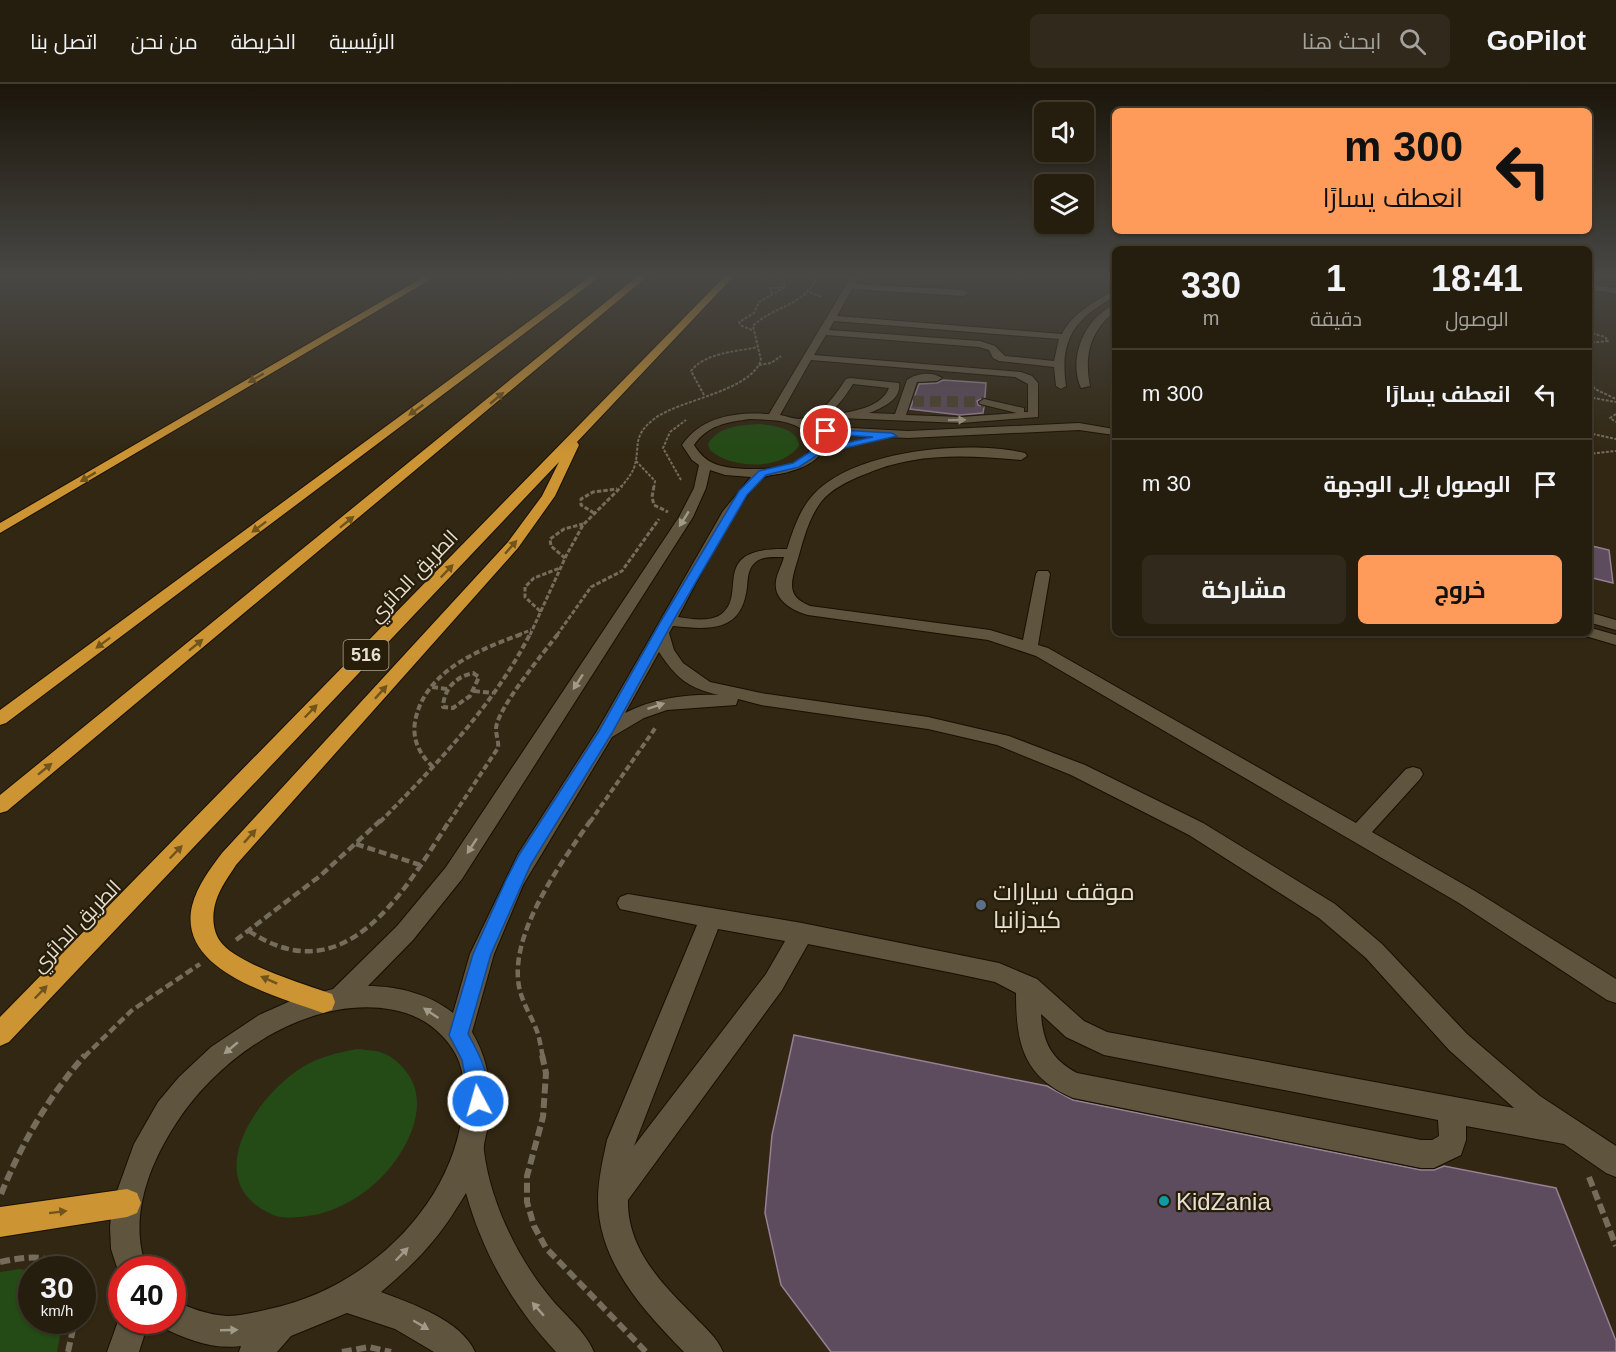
<!DOCTYPE html>
<html lang="ar">
<meta charset="utf-8">
<style>
:root{--surface:#251d0e;--page:#312a1c;--text:#f1f3f6;--muted:#a3a29e;--line:#423b2e;--accent:#ff9b5a}
body{margin:0;font-family:Arial,Cairo,sans-serif;background:var(--page);color:var(--text);direction:rtl;height:100vh;display:flex;flex-direction:column;font-size:22px;white-space:nowrap}
*{box-sizing:border-box;margin:0}
p{font-size:20px;color:var(--muted)}
.icon{flex:none;width:33px;height:33px;fill:none;stroke:currentColor;stroke-width:2;stroke-linecap:round;stroke-linejoin:round}
.map{position:relative;flex:1;overflow:hidden;direction:ltr}
.drawer{position:absolute;left:1112px;top:162px;width:480px;height:390px;display:flex;flex-direction:column;background:var(--surface);border-radius:9px;box-shadow:0 2px 4px #0004,0 0 0 2px var(--line);direction:rtl}
.drawer>*{flex:none}
.guide{position:absolute;left:1112px;top:24px;width:480px;height:126px;border-radius:9px;box-shadow:0 2px 4px #0004,0 0 0 2px var(--line);direction:rtl;background:#ff9b5a;color:#111;overflow:hidden}
.controls{position:absolute;left:1034px;top:18px;display:grid;gap:12px}
.controls a{display:grid;place-items:center;width:60px;height:60px;border-radius:9px;background:var(--surface);box-shadow:0 2px 4px #0004,0 0 0 2px var(--line);font-size:30px}
.speed{position:absolute;left:18px;top:1172px;display:flex;gap:12px;font-size:30px;font-weight:700;text-align:center}
.speed>*{display:grid;place-content:center;width:78px;height:78px;border-radius:50%;background:var(--surface);box-shadow:0 2px 4px #0004,0 0 0 2px var(--line);line-height:1}
.speed small{font-size:15px;font-weight:400}
.speed .limit{border:9px solid #d22;background:#fff;color:#111}
.pin{position:absolute;display:grid;place-items:center;width:51px;height:51px;color:#fff;margin:-26px;border:3px solid #fff;border-radius:50%;box-shadow:0 2px 6px #0007}
.me{position:absolute;width:66px;margin:-33px;rotate:354deg;stroke-linejoin:round;filter:drop-shadow(0 0 4px #0008)}
.turn{display:flex;align-items:center;gap:21px;height:126px;padding:0 30px;font-size:27px}
.turn .icon{width:78px;height:78px;stroke-width:2.5}
.turn b{display:block;font-size:42px;line-height:51px}
.eta{display:flex;justify-content:space-evenly;align-items:center;height:102px;text-align:center}
.eta b{font-size:36px;font-weight:700;line-height:42px}
.cta{display:flex;gap:12px;margin-top:auto;padding:12px 30px}
.cta a{flex:1;height:69px;border-radius:9px;background:var(--accent);color:#111;font-size:24px;font-weight:700;line-height:69px;text-align:center}
.cta a+a{background:var(--page);color:var(--text)}
ul{padding:0;list-style:none}
li{display:flex;align-items:center;gap:18px;height:90px;padding:0 30px;border-top:2px solid var(--line)}
li div{flex:1}
li b{display:block;font-size:22px}
li em{font-style:normal}
header{display:flex;align-items:center;gap:36px;box-sizing:border-box;height:84px;padding:0 30px;background:var(--surface);border-bottom:2px solid var(--line)}
header strong{font-size:28px}
nav{display:flex;gap:33px;margin-inline-start:auto;font-size:21px}
.search{width:420px;height:54px;background:var(--page);display:flex;align-items:center;gap:15px;box-sizing:border-box;padding:0 21px;border-radius:9px;color:var(--muted);font-size:22px}
.map>svg:first-child{display:block}
</style>
<header>
<strong>GoPilot</strong>
<div class="search"><svg class="icon" aria-label="search" viewBox="0 0 24 24"><circle cx="10" cy="10" r="6"/><path d="M15 15l6 6"/></svg>ابحث هنا</div>
<nav><a>الرئيسية</a><a>الخريطة</a><a>من نحن</a><a>اتصل بنا</a></nav>
</header>
<div class="map">
<svg width="1616" height="1268" viewBox="0 0 1616 1268">
<rect width="100%" height="100%" fill="#312713"/>
<path fill="#244a15" d="M760 340C774 342 798 344 799 362 781 387 731 385 710 366L708 360C718 342 741 341 760 340Z
M357 965C364 966 373 966 380 968 391 971 401 980 408 990 433 1026 401 1078 372 1102 352 1119 325 1132 298 1133 290 1134 284 1134 276 1132 197 1101 253 1015 301 984 318 973 337 969 357 965Z
M20 1185 31 1187 32 1236H63L57 1268H0V1188Z"/>
<path fill="#5d4c5d" stroke="#948194" stroke-width="1.5" d="M943 296 986 299 985 313 977 317 978 321 984 323 983 329 960 331 910 325 919 300 937 299Z
M1588 461 1609 466 1613 499 1588 493Z
M794 951 1047 1002 1073 1016 1421 1086H1434L1444 1082 1556 1104 1616 1257V1268H831L781 1201 765 1129 772 1051Z"/>
<g fill="none" stroke-linecap="round" stroke-linejoin="round">
<path stroke="#4c4330" stroke-width="11" stroke-dasharray="11 6" stroke-linecap="butt" d="M913 317 984 318"/>
<g stroke="#190f00" stroke-width="2">
<path id="minor" d="M852 191H860L855 200 964 206 968 209 964 212 852 205 837 232 1062 250C1072 230 1092 219 1111 208H1114V213C1075 235 1059 255 1066 302L1061 305 1056 302 1054 283 999 277 993 274 989 266 979 263 826 251 814 271 1021 288 1032 292 1038 299V333L961 339 840 334V330C857 326 881 323 889 304L853 300C839 322 833 329 808 339L813 342 908 347 1079 339 1114 345V351L1079 346 908 354 820 350C834 373 801 385 784 389 778 391 770 390 765 393 742 405 693 506 678 533 691 535 709 538 720 531 750 511 706 463 787 465 793 446 800 425 813 411 855 365 968 356 1025 369L1027 372 1021 376C966 371 915 368 863 391 848 397 831 405 821 418 807 436 802 462 796 481 790 501 788 513 810 522L990 546 1023 556 1036 490 1038 487H1048L1050 490 1038 561 1048 564 1356 739 1406 685 1413 683 1420 685 1423 690 1420 695 1372 748 1475 807 1616 895V919L1607 916 1459 819 1036 572 988 556 808 531C793 527 773 516 776 497 777 489 782 481 784 473 775 473 764 472 757 477 748 483 748 493 747 503 742 548 711 546 673 542L669 549 674 566 683 579 710 598 761 609 928 633 1009 652 1085 681 1203 739 1335 820 1382 860 1467 950 1502 980 1540 1012 1616 1062V1093L1606 1089 1564 1060 1466 1042V1056L1461 1071 1434 1084H1421L1073 1014C1023 993 1016 959 1016 909L995 898 953 889 808 860 782 906 628 1116C627 1165 662 1200 694 1232 705 1244 717 1253 723 1268H684C643 1226 598 1178 598 1115 598 1096 603 1075 607 1056L697 841 620 825 617 819 620 813 628 810 802 839 999 879 1037 895 1084 937 1107 948 1514 1024 1449 966 1366 874 1319 834 1189 751 1071 691 997 661 928 645 761 621 738 615 736 621 667 626 644 634 612 653 523 801 494 870 472 948C490 978 492 1008 488 1041 487 1049 483 1060 484 1067 490 1117 517 1173 549 1212 563 1230 585 1246 594 1268H556C513 1222 483 1170 466 1109 440 1153 420 1175 381 1208 411 1219 462 1237 475 1268H434L395 1245 347 1229 291 1252 277 1268H239L241 1262C213 1266 186 1255 161 1243L158 1236H172V1216C190 1224 208 1231 227 1232 241 1232 256 1228 269 1225 362 1206 449 1127 462 1032 467 996 464 971 436 946 410 923 370 920 337 926 272 938 210 986 175 1041 148 1083 128 1136 147 1185H122L121 1196 111 1165 110 1143 112 1121 134 1060 158 1018 179 993 211 963 259 931 295 915 333 905 397 842 446 783 679 433 694 404 699 381 692 376 682 361C702 332 736 328 769 330ZM834 237 1059 255 1054 277 1005 272 995 262 980 257 829 246ZM811 276 1015 293 1028 300V328H1024V324L984 315 979 318 980 320 1017 329 961 333 906 331 917 298 937 297 942 294C932 287 916 289 907 296L895 330 869 329C882 324 902 315 899 299L850 294 846 295C835 311 822 333 799 335 794 335 786 332 780 331ZM750 335C771 336 799 335 811 355 817 391 735 388 715 380 705 376 699 369 694 361 707 341 728 338 750 335ZM710 386 725 391 751 393 723 427 597 647 518 770 470 870 453 929C430 910 397 902 368 902L413 856 462 795 693 433 706 404ZM659 568C676 594 688 604 719 611 686 610 655 614 625 629ZM718 845 785 857 766 890 634 1062ZM1041 930 1066 953 1104 971 1438 1036 1439 1052 1432 1056H1421L1077 989C1051 975 1043 958 1041 930Z
M1588 200 1616 204V210L1588 205Z
M1114 221V228C1090 248 1084 271 1090 302L1081 304C1068 275 1084 234 1114 221Z
M1588 528 1616 536V546L1588 538Z
M1588 543 1616 551V561L1582 551 1581 549H1588Z
M122 1226V1236H149L139 1268H107Z"/>
</g>
<g stroke="#190f00" stroke-width="2">
<path id="highway" d="M427 191H438L0 449V439Z
M592 191H602L6 639 0 641V626Z
M639 191H649L7 727 0 729V711Z
M726 191H735L577 358 579 361 555 412 518 464 236 781C229 792 220 804 216 817 212 829 212 846 220 857 236 880 304 900 332 910L335 918 332 926 323 929C278 912 177 888 192 822 197 802 210 785 222 769L508 458 542 412 559 378 9 958 0 962V933Z
M127 1105 137 1109 141 1119 137 1129 127 1133 0 1153V1123Z"/>
</g>
<path stroke="#756c5b" stroke-width="2" stroke-dasharray="3 1.5" stroke-linecap="butt" d="M810 208 821 213
M772 209 770 204 783 203
M752 246 742 242 739 238 754 229 759 218 785 203 782 194 784 191
M1588 248 1605 253 1608 257 1588 259
M759 281 771 279 781 272
M1588 295 1595 305 1616 315
M704 311 691 287C706 268 736 268 758 263
M1588 313 1616 318
M1616 330 1610 334 1616 338
M1588 349 1616 355
M1588 370 1616 367
M636 377 655 397 654 403
M681 396 663 364 670 348 686 336
M621 403C626 397 631 391 634 384 641 362 631 353 654 335 680 315 750 308 761 276L753 242C772 223 802 222 815 197L813 191"/>
<path stroke="#756c5b" stroke-width="3" stroke-dasharray="4.5 2" stroke-linecap="butt" d="M654 402 652 413 654 421 668 428
M594 429 581 421V415L593 408 617 405
M565 474 551 462 550 455 564 445 583 440
M540 527 525 513V503L534 494 560 484
M518 551 531 546
M530 551 566 472 583 441 622 402
M557 551 591 503 622 487 659 435"/>
<path stroke="#756c5b" stroke-width="4" stroke-dasharray="6 3" stroke-linecap="butt" d="M473 589 479 593 470 612 453 624 443 623C444 605 455 593 473 589Z
M432 603 447 605
M474 607 493 609
M433 683C418 669 411 653 416 633 428 585 481 565 522 550
M380 738C436 681 494 621 530 550
M449 738 498 664C499 657 496 652 496 645 496 626 544 568 558 550
M590 738 656 643"/>
<path stroke="#756c5b" stroke-width="4.5" stroke-dasharray="8 4" stroke-linecap="butt" d="M356 760 420 781
M249 847C346 912 405 806 450 736
M236 856 320 792 381 736
M84 973 131 927 200 880
M543 973C541 965 540 957 538 950 533 935 524 922 520 907 506 853 561 779 591 736"/>
<path stroke="#756c5b" stroke-width="6" stroke-dasharray="10 4.5" stroke-linecap="butt" d="M542 971 546 989 543 1033 527 1092V1118L534 1142 546 1164 646 1268
M1589 1093 1616 1162
M1 1110C22 1059 48 1013 85 971
M0 1178C25 1173 46 1169 67 1185
M68 1268 75 1236
M342 1268 369 1263 391 1268"/>
<use href="#minor" fill="#5f543e" fill-rule="evenodd"/>
<use href="#highway" fill="#cc9433" fill-rule="evenodd"/>
</g>
<defs><path id="oneway-solid" d="M-6-.8H1V-3.2L6.5 0L1 3.2V.8H-6Z" transform="scale(1.5)"/></defs>
<g fill="#71531c">
<use href="#oneway-solid" transform="translate(256 294) rotate(150)"/>
<use href="#oneway-solid" transform="translate(497 314) rotate(-40)"/>
<use href="#oneway-solid" transform="translate(416 326) rotate(144)"/>
<use href="#oneway-solid" transform="translate(88 393) rotate(149)"/>
<use href="#oneway-solid" transform="translate(347 438) rotate(-39)"/>
<use href="#oneway-solid" transform="translate(259 443) rotate(143)"/>
<use href="#oneway-solid" transform="translate(511 463) rotate(-49)"/>
<use href="#oneway-solid" transform="translate(447 487) rotate(-46)"/>
<use href="#oneway-solid" transform="translate(103 559) rotate(143)"/>
<use href="#oneway-solid" transform="translate(196 561) rotate(-39)"/>
<use href="#oneway-solid" transform="translate(381 608) rotate(-48)"/>
<use href="#oneway-solid" transform="translate(311 627) rotate(-46)"/>
<use href="#oneway-solid" transform="translate(45 685) rotate(-39)"/>
<use href="#oneway-solid" transform="translate(250 752) rotate(-48)"/>
<use href="#oneway-solid" transform="translate(176 768) rotate(-46)"/>
<use href="#oneway-solid" transform="translate(269 896) rotate(-156)"/>
<use href="#oneway-solid" transform="translate(41 908) rotate(-46)"/>
<use href="#oneway-solid" transform="translate(58 1128) rotate(-7)"/>
</g>
<g fill="#a29a88">
<use href="#oneway-solid" transform="translate(957 336) rotate(-1)"/>
<use href="#oneway-solid" transform="translate(684 435) rotate(122)"/>
<use href="#oneway-solid" transform="translate(578 598) rotate(123)"/>
<use href="#oneway-solid" transform="translate(656 622) rotate(-18)"/>
<use href="#oneway-solid" transform="translate(472 762) rotate(123)"/>
<use href="#oneway-solid" transform="translate(431 929) rotate(-146)"/>
<use href="#oneway-solid" transform="translate(231 964) rotate(140)"/>
<use href="#oneway-solid" transform="translate(402 1170) rotate(-46)"/>
<use href="#oneway-solid" transform="translate(538 1225) rotate(-131)"/>
<use href="#oneway-solid" transform="translate(421 1241) rotate(30)"/>
<use href="#oneway-solid" transform="translate(229 1246) rotate(-2)"/>
</g>
<linearGradient id="sky" x2="0" y2="1"><stop stop-color="#1b150a"/><stop offset="0.52" stop-color="#484744"/><stop offset="1" stop-color="#484744" stop-opacity="0"/></linearGradient>
<rect width="1616" height="369" fill="url(#sky)"/>
<path fill="#1a73e8" stroke="#114b97" stroke-width="1.5" d="M823 345 892 349 897 352 819 370 799 383 766 391 747 411 673 537 612 649 531 780 491 870 468 950C480 971 495 1000 485 1024L478 1027 471 1024 462 976 449 951 473 870 506 796 519 771 599 647 661 537 739 407 759 387 793 379 813 366 873 353 826 350 823 349Z"/>
<circle fill="#5c6f8a" stroke="#271d09" stroke-width="2" cx="981" cy="821" r="6"/>
<circle fill="#0f9aa8" stroke="#271d09" stroke-width="2" cx="1164" cy="1117" r="6"/>
<g text-anchor="middle" dominant-baseline="central" stroke-width="4.5" stroke-linejoin="round" paint-order="stroke">
<rect fill="#271d09" stroke="#ada696" stroke-width="1.5" x="343.5" y="556" width="45" height="30" rx="4.5"/>
<g font-size="18" font-weight="bold" fill="#e6e0d3">
<text x="366" y="571">516</text>
</g>
<g font-size="20" fill="#e6e0d3" stroke="#271d09">
<text transform="translate(413 492) rotate(-46)">الطريق الدائري</text>
<text transform="translate(76 842) rotate(-46)">الطريق الدائري</text>
</g>
<g font-size="24" fill="#e6e0d3" stroke="#271d09" text-anchor="start">
<text x="993" y="807">موقف سيارات<tspan x="993" dy="28">كيدزانيا</tspan></text>
<text x="1176" y="1117">KidZania</text>
</g>
</g>
</svg>
<div class="controls">
<a><svg class="icon" aria-label="sound" viewBox="0 0 24 24"><path d="M4 9h4l5-4v14l-5-4H4zM17 9q2 3 0 6"/></svg></a>
<a><svg class="icon" aria-label="layers" viewBox="0 0 24 24"><path d="M12 4l9 5-9 5-9-5zM3 14l9 5 9-5"/></svg></a>
</div>
<div class="speed"><div>30<small>km/h</small></div><div class="limit">40</div></div>
<div class="pin" style="left:826px;top:347px;background:#d93025"><svg class="icon" aria-label="arrive" viewBox="0 0 24 24"><path d="M6 21V4h12l-3 4 3 4H6"/></svg></div>
<svg class="me" style="left:478px;top:1017px" viewBox="-20 -20 40 40"><circle r="17" fill="#1a73e8" stroke="#fff" stroke-width="3"/><path d="M0-11L8 9 0 5-8 9z" fill="#fff"/></svg>
<div class="guide">
<div class="turn"><svg class="icon" aria-label="left" viewBox="0 0 24 24"><path d="M17 20v-9H6M10 6l-5 5 5 5"/></svg><div><b>300 m</b>انعطف يسارًا</div></div>
</div>
<section class="drawer">
<div class="eta">
<div><b>18:41</b><p>الوصول</p></div>
<div><b>1</b><p>دقيقة</p></div>
<div><b>330</b><p>m</p></div>
</div>
<ul>
<li><svg class="icon" aria-label="left" viewBox="0 0 24 24"><path d="M17 20v-9H6M10 6l-5 5 5 5"/></svg><div><b>انعطف يسارًا</b></div><em>300 m</em></li>
<li><svg class="icon" aria-label="arrive" viewBox="0 0 24 24"><path d="M6 21V4h12l-3 4 3 4H6"/></svg><div><b>الوصول إلى الوجهة</b></div><em>30 m</em></li>
</ul>
<div class="cta"><a>خروج</a><a>مشاركة</a></div>
</section>
</div>
